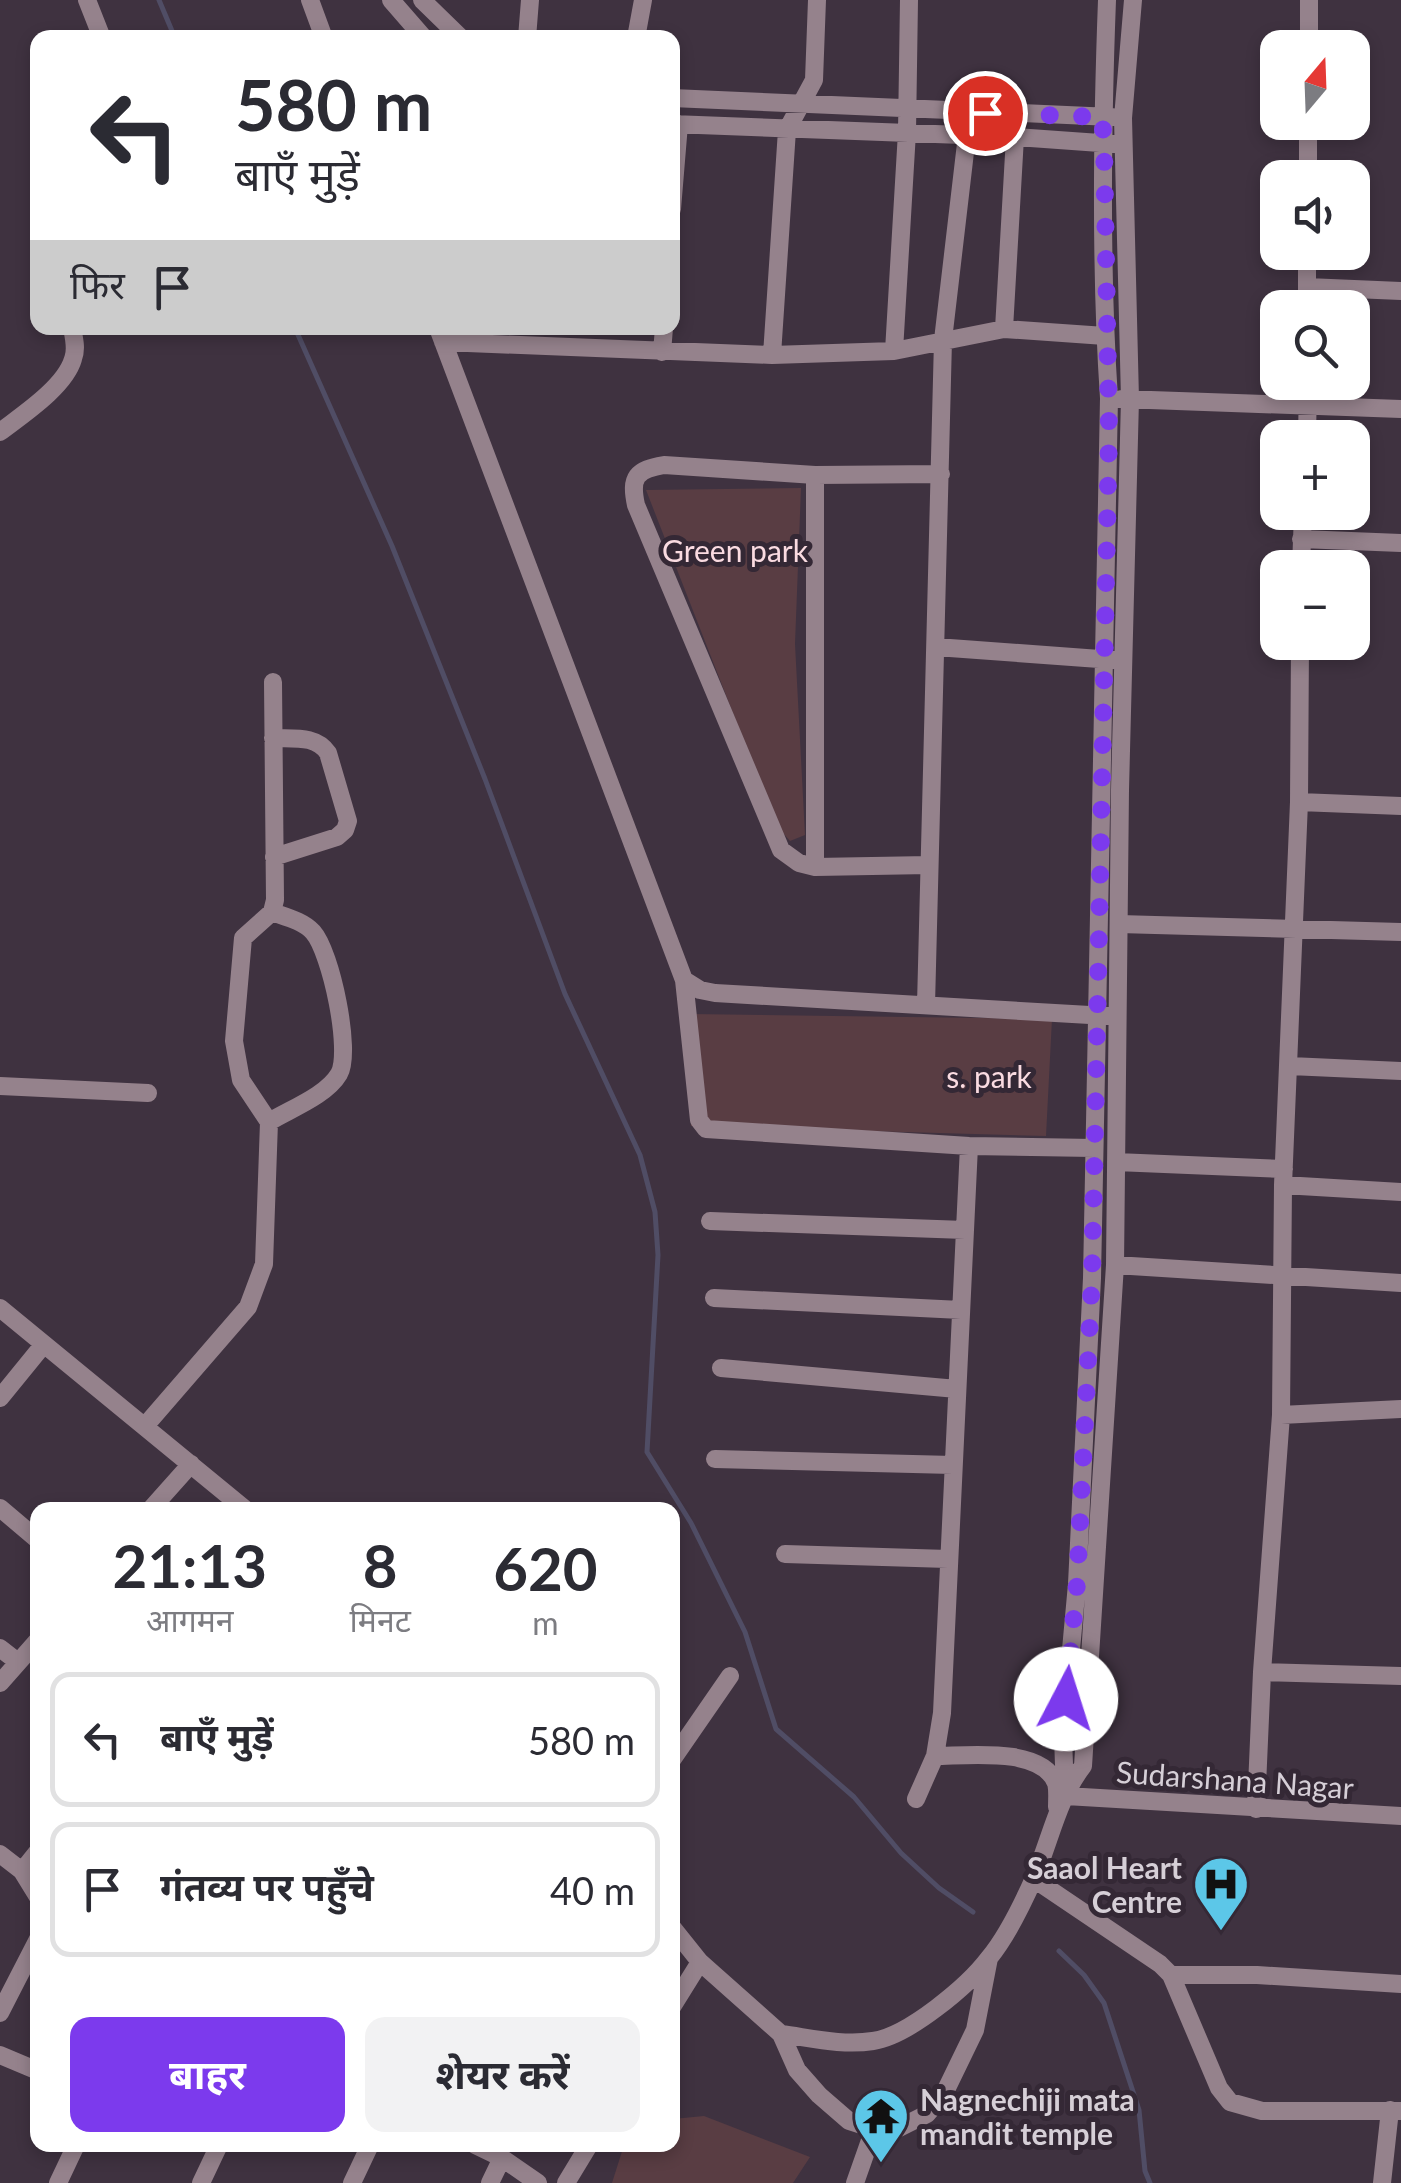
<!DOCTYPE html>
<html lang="hi">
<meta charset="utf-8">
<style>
:root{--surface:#fff;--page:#f2f2f3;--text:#2b2b33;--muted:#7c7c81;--line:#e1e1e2;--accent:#7c3aed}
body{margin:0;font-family:Lato,"Noto Sans Devanagari",sans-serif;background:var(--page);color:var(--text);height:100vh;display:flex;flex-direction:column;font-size:38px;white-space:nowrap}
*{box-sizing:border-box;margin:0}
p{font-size:32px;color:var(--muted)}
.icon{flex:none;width:55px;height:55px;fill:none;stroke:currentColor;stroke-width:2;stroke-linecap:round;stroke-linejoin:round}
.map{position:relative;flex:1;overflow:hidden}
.side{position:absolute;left:30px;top:1502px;width:650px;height:650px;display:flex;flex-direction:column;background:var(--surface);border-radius:20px;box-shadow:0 5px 15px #0003}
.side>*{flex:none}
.top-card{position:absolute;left:30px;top:30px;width:650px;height:305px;border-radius:20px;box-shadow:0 5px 15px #0003;background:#fff;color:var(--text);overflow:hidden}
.needle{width:65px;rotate:19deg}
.buttons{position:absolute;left:1260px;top:30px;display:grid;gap:20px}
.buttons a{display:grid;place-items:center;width:110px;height:110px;border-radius:20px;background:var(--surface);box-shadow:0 5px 15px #0003;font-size:50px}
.pin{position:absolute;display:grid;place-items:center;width:85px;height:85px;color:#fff;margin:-42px;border:5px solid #fff;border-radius:50%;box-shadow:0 2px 10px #0007}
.me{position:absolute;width:110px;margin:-55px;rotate:5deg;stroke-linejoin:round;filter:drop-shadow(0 0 8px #0008)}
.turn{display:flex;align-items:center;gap:35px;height:210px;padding:0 40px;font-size:45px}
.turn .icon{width:130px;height:130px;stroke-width:2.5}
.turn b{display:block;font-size:70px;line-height:85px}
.then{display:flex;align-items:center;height:95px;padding:0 40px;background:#0003;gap:20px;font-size:38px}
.eta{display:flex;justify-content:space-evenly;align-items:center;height:170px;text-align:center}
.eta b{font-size:60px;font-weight:700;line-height:70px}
.action{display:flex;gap:20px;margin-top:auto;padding:20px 40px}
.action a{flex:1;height:115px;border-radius:20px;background:var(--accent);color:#fff;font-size:40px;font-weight:700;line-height:115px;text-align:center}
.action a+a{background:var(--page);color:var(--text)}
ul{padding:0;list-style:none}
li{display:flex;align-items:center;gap:30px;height:135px;margin:0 20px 15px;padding:0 20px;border:5px solid var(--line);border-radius:20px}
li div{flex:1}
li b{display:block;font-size:38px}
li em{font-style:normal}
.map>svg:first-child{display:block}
</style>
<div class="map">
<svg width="1401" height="2183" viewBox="0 0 1401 2183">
<rect width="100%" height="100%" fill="#3f3240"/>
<path fill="#593d43" d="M801 488 795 644 805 835 790 841 777 826 646 490Z
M689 1014 1052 1019 1046 1136 691 1126Z
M704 2116 810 2157 793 2183H612L624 2145H672L673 2119Z"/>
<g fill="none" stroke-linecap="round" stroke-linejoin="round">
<path stroke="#504d65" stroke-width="5" d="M159 0 175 38
M295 328 392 546 485 779 565 994 640 1155 655 1212 658 1255 647 1452 691 1523 745 1632 776 1729 854 1797 901 1853 939 1888 973 1912
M1059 1951 1084 1975 1104 2003 1139 2110 1145 2171 1150 2183"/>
<path stroke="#95828c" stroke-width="18" d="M87 0 102 38
M310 0 324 38
M391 0 424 38
M422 0 461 38
M527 38 530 0
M636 38 643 0
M1309 48V0
M672 98 1112 117
M672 124 1015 137 1114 144
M1308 178V122
M672 209 679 124
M1307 287 1401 291
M1307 308V252
M438 328 684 980 700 990 715 993 1107 1016
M1004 329 1015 137
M443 342 772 355 894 351 1004 329 1105 336
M894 351 907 132 909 0
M662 352 664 328
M772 355 787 130 814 80 817 0
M1122 399 1401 409
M0 432C22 415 65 387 73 359 77 349 74 338 72 328
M1307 438 1308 382
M815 475V867
M1301 539 1401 543
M1301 568 1303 512
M936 647 1113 660
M273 738C294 739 316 735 328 753L348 821 345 830 337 837 274 857
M1299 802 1401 806
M929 865 815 867 799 863 781 850 636 505C630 477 636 470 664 465L815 475 941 474
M1119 924 1401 932
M684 980 699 1120 706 1129 969 1146 1094 1148
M926 1005 943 340 967 135
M1290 1066 1401 1071
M0 1086 148 1093
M269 1122C290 1109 326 1096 339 1074 352 1052 331 952 313 932 303 921 286 917 272 912
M1116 1162 1284 1169
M1283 1185 1401 1192
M710 1221 965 1230
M1115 1265 1401 1283
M714 1298 961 1310
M0 1308 246 1510
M721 1368 957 1389
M0 1398 44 1344
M1281 1415 1401 1409
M145 1426 248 1307 264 1264 269 1122 241 1080 234 1041 243 938 272 912 275 900 273 682
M715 1459 953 1465
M0 1508 38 1540
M150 1510 191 1464
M785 1554 948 1559
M0 1648 18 1662
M1262 1672 1401 1676
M0 1683 38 1640
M935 1756C966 1756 1041 1746 1056 1783 1058 1790 1057 1799 1057 1807
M672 1760 730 1676
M1070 1782 1064 1765 1063 1737 1077 1584 1092 1278 1109 398C1100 266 1102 132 1107 0
M1066 1796 1401 1816
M916 1799 935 1756 942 1713 969 1146
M1256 1809 1262 1672 1281 1415 1283 1185 1299 802 1300 642
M0 1854 22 1871 38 1897
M22 1871 38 1851
M1034 1879 1160 1964 1171 1975 1219 2088 1230 2102 1262 2111H1401
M672 1927 700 1962 781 2034 797 2070 819 2095 849 2121 874 2129 899 2128 927 2114 944 2094 975 2030 989 1958
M1171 1975H1257L1401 1984
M672 2007 700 1962
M0 2013 38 1939
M781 2034C811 2038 843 2046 873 2041 908 2036 968 1986 989 1958 1007 1936 1023 1903 1034 1878 1050 1841 1058 1798 1083 1766L1115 1265 1120 790 1130 399 1123 118 1133 0
M0 2055 38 2071
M475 2145 502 2158 538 2183
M58 2183 76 2145
M201 2183 219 2145
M352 2183 370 2145
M490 2183 502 2158
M566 2183 589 2145
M855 2183 874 2129
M1382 2183 1390 2110"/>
</g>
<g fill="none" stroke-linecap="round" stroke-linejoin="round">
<path stroke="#7c3aed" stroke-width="18" stroke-dasharray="0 32.4" d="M985 113 1102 117 1104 143 1109 432 1092 1278 1077 1584 1066 1699"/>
</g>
<defs>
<g id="hospital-pin" transform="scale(2.875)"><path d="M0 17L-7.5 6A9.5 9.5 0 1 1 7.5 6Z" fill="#5cc7e8" stroke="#342835"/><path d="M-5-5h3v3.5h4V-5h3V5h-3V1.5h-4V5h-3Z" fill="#111"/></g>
<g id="temple-pin" transform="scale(2.875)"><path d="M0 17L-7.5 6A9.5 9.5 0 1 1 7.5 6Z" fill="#5cc7e8" stroke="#342835"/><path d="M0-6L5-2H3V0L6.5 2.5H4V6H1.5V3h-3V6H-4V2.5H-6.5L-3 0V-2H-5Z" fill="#111"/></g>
</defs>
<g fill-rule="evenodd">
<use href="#hospital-pin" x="1221" y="1884"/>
<use href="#temple-pin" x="881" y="2116"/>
</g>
<g text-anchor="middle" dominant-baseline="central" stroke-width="10" stroke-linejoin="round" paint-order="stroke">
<g font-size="30" fill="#fadbe1" stroke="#342835">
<text x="735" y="550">Green park</text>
<text x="989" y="1076">s. park</text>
</g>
<g font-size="30" fill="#d6cfd7" stroke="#342835">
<text transform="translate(1235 1779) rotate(4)">Sudarshana Nagar</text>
</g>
<g font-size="30" font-weight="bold" fill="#d6cfd7" stroke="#342835" text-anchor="end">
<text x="1182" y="1867">Saaol Heart<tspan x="1182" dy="34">Centre</tspan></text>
<text x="920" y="2099" text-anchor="start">Nagnechiji mata<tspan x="920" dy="34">mandit temple</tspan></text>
</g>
</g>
</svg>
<div class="buttons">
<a><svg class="needle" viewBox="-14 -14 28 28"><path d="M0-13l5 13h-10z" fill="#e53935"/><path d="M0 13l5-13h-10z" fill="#7c7c81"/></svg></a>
<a><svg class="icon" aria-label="sound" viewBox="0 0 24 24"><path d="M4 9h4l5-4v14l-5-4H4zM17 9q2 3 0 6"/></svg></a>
<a><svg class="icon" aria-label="search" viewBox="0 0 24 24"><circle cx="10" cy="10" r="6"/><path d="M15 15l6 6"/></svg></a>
<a>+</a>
<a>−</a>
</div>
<div class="pin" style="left:985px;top:113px;background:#d93025"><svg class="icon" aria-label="arrive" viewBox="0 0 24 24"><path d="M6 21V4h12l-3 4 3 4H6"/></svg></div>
<svg class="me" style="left:1066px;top:1699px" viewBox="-20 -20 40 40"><circle r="19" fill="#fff"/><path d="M0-13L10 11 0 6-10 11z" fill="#7c3aed"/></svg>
<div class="top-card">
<div class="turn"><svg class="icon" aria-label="left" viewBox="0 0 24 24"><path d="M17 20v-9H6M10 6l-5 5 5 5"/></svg><div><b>580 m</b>बाएँ मुड़ें</div></div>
<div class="then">फिर<svg class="icon" aria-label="arrive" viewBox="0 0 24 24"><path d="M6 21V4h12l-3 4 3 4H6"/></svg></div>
</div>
<section class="side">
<div class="eta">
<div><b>21:13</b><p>आगमन</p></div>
<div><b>8</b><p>मिनट</p></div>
<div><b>620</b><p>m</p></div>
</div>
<ul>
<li><svg class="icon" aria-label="left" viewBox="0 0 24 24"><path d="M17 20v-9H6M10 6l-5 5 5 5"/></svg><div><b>बाएँ मुड़ें</b></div><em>580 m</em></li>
<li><svg class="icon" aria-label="arrive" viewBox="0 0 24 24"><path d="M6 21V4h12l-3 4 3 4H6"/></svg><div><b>गंतव्य पर पहुँचे</b></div><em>40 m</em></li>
</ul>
<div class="action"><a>बाहर</a><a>शेयर करें</a></div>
</section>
</div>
